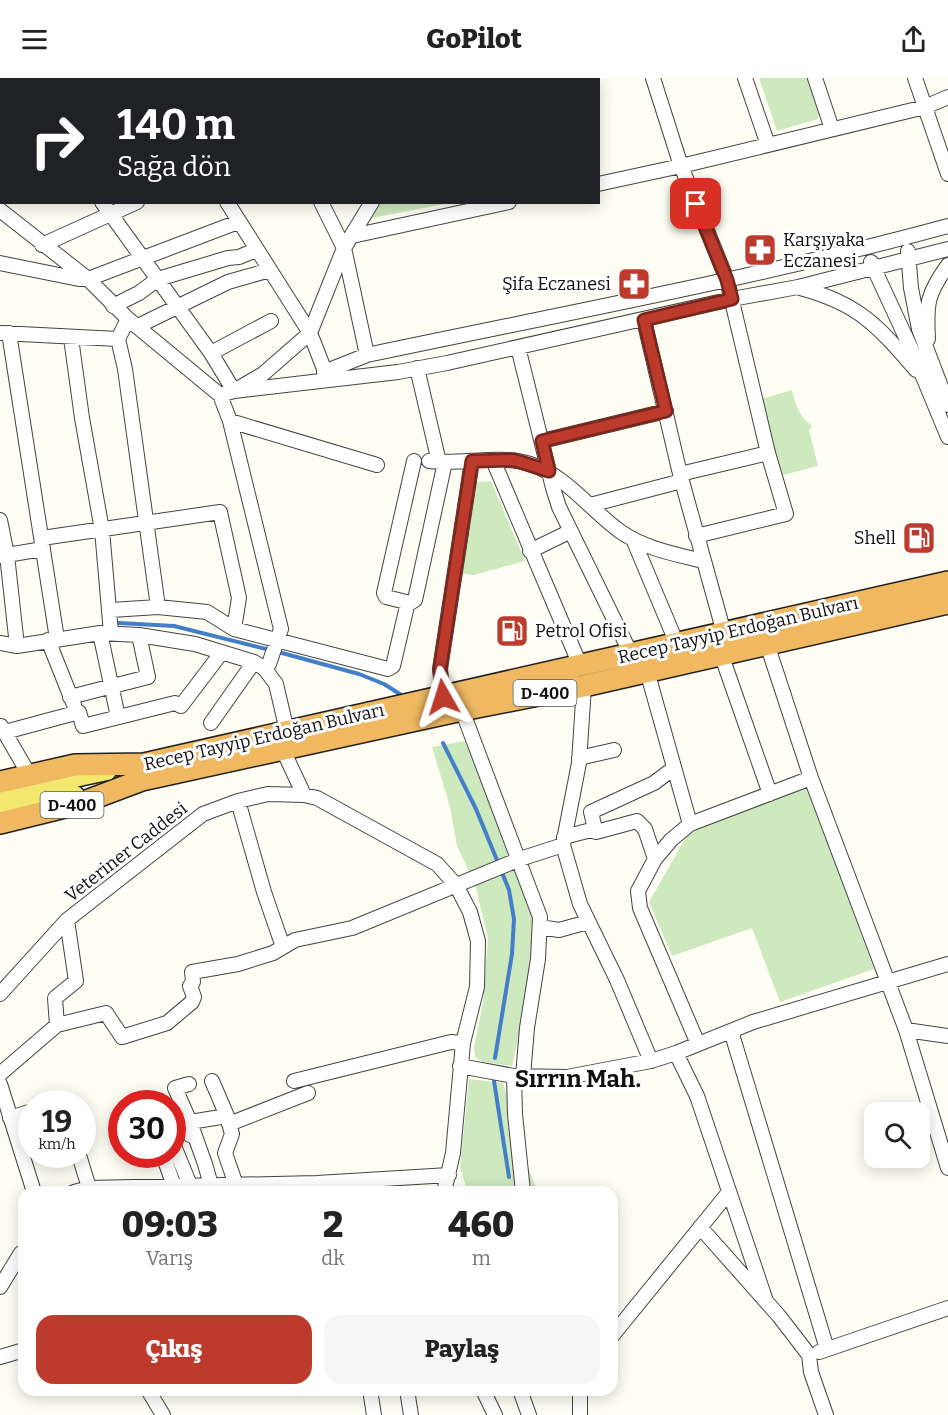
<!DOCTYPE html>
<html lang="tr">
<meta charset="utf-8">
<style>
:root{--surface:#fff;--page:#f6f6f6;--text:#222;--muted:#767676;--accent:#bc3b2c}
body{margin:0;font-family:Bitter,serif;background:var(--page);color:var(--text);height:100vh;display:flex;flex-direction:column;font-size:22px;white-space:nowrap}
*{box-sizing:border-box;margin:0}
p{font-size:20px;color:var(--muted)}
.icon{flex:none;width:33px;height:33px;fill:none;stroke:currentColor;stroke-width:2;stroke-linecap:round;stroke-linejoin:round}
.map{position:relative;flex:1;overflow:hidden}
.details{position:absolute;left:18px;top:1108px;width:600px;height:210px;display:flex;flex-direction:column;background:var(--surface);border-radius:18px;box-shadow:0 3px 15px #0003}
.details>*{flex:none}
.banner{position:absolute;left:0px;top:0px;width:600px;height:126px;box-shadow:0 3px 15px #0003;background:#202124;color:#fff;overflow:hidden}
.buttons{position:absolute;left:864px;top:1024px;display:grid;gap:12px}
.buttons a{display:grid;place-items:center;width:66px;height:66px;border-radius:12px;background:var(--surface);box-shadow:0 3px 15px #0003;font-size:30px}
.speed{position:absolute;left:18px;top:1012px;display:flex;gap:12px;font-size:30px;font-weight:700;text-align:center}
.speed>*{display:grid;place-content:center;width:78px;height:78px;border-radius:50%;background:var(--surface);box-shadow:0 3px 15px #0003;line-height:1}
.speed small{font-size:15px;font-weight:400}
.speed .limit{border:9px solid #d22;background:#fff;color:#111}
.pin{position:absolute;display:grid;place-items:center;width:51px;height:51px;color:#fff;margin:-26px;border-radius:12px;box-shadow:0 3px 9px #0006}
.me{position:absolute;width:66px;margin:-33px;rotate:354deg;stroke-linejoin:round;filter:drop-shadow(0 0 4px #0008)}
.turn{display:flex;align-items:center;gap:21px;height:126px;padding:0 18px;font-size:27px}
.turn .icon{width:78px;height:78px;stroke-width:2.5}
.turn b{display:block;font-size:42px;line-height:51px}
.eta{display:flex;justify-content:space-evenly;align-items:center;height:102px;text-align:center}
.eta b{font-size:36px;font-weight:800;line-height:42px}
.primary-button{display:flex;gap:12px;margin-top:auto;padding:12px 18px}
.primary-button a{flex:1;height:69px;border-radius:18px;background:var(--accent);color:#fff;font-size:24px;font-weight:800;line-height:69px;text-align:center}
.primary-button a+a{background:var(--page);color:var(--text)}
header{display:flex;justify-content:space-between;align-items:center;height:78px;padding:0 18px;background:var(--surface);font-size:27px;font-weight:800}
.map>svg:first-child{display:block}
</style>
<header><svg class="icon" aria-label="menu" viewBox="0 0 24 24"><path d="M4 6h16M4 12h16M4 18h16"/></svg>GoPilot<svg class="icon" aria-label="share" viewBox="0 0 24 24"><path d="M12 15V3M7 8l5-5 5 5M5 13v7h14v-7"/></svg></header>
<div class="map">
<svg width="948" height="1337" viewBox="0 0 948 1337">
<rect width="100%" height="100%" fill="#fffef4"/>
<path fill="#cde9bd" d="M759 0H807L819 36 818 41 777 53Z
M381 125V124L449 125 372 140Z
M792 312C796 328 799 338 812 348L809 352 818 388 779 398 761 321Z
M491 403 525 483 474 497 459 495 472 405Z
M465 663 526 815 532 840 531 869 524 937 512 988 483 984 475 979 474 969 483 925 488 860 475 806 457 768 450 729 432 669Z
M807 707 874 891 780 924 752 850 672 878 649 824 689 754Z
M469 1001 503 1005 524 1080 538 1114H470L467 1112 460 1089Z"/>
<g fill="none" stroke-linecap="round" stroke-linejoin="round">
<path stroke="#437fc9" stroke-width="4" d="M119 545 174 548 282 575 359 596 384 606 406 620
M443 665 476 731 499 787 509 812 514 841 512 876 495 980
M494 1003 509 1099"/>
<g stroke="#434343" stroke-width="16">
<path id="minor" d="M13 0 14 2
M149 0 150 2
M255 0V2
M387 0 388 2
M653 0 681 88 727 202 768 375 786 436 696 458
M745 0 768 67
M815 0 832 51
M915 0 948 96
M95 2 97 0
M446 2 447 0
M0 63 2 61
M0 105H2
M598 106 681 88 925 29 948 19
M102 124 211 275 234 313 263 296 310 255 344 170 372 124
M227 124 310 255 328 301
M321 124 344 170 367 277
M0 132 88 201 128 241 220 317 234 313 398 294 447 285 732 221 798 209 948 171
M352 158 509 124
M42 167 137 124
M908 173 911 210 919 251 948 327
M871 184 914 277 948 359
M0 185 79 201H88L238 144
M800 210C858 225 878 248 916 292
M113 228 139 215 158 201 228 180 239 179 256 172
M644 242 680 396 724 555
M138 248 228 204 270 192
M1 255 118 261 128 241
M9 255 57 561
M71 260 82 340 102 452 111 555
M118 261 125 291 158 529
M928 261C926 226 927 216 948 187
M518 269 553 410 559 429 631 576
M211 275 271 243
M417 290 439 384
M324 294 367 277C561 236 757 200 948 148
M220 317 230 343 281 551 269 586 265 591
M230 343 377 387
M542 363 666 333
M493 382 580 587
M414 383 384 515 386 519 410 525 415 522 445 384
M429 383C462 387 498 376 530 386 567 398 591 433 621 454 646 471 675 476 703 483
M680 396 768 375
M590 427 682 403
M0 442 7 477 17 568
M42 460 220 434 239 520 234 551
M633 461 677 566
M530 473 571 453
M0 478 43 471
M111 532 158 529 207 534 234 551 388 591 393 588 408 524
M100 555 118 639
M48 562 74 627
M0 565 17 568 100 555 139 557 195 566 254 584 265 591 276 606 287 653
M767 566 811 700 906 952 948 1090
M721 576 770 716
M647 593 690 746
M584 608 579 685 563 767 580 826 617 902 651 983
M70 619 148 599 139 557
M443 619 440 591 472 383
M462 632 540 839 538 881 527 950 523 998
M211 645 254 584
M1 648 30 698
M5 654 79 634 83 648 175 625 181 628 222 574
M283 672 304 717 317 720 437 786 456 807 470 834 478 863 477 909 463 965 453 1075 444 1114
M579 680 614 672
M238 723 264 814 283 869
M595 751 596 754 637 743 645 751 655 781
M564 759 595 751 591 734 654 705 674 690
M540 849 559 852 588 844
M0 916 67 842 203 736 238 723 268 716 304 717
M57 947 55 920 76 903 67 842
M906 952 948 958
M731 953 827 1271
M698 966 640 830 638 813 655 781 671 762 690 746 811 700
M676 975 697 1018 766 1223
M460 988 514 998 567 999 651 983 676 975 753 944 948 886
M0 996 57 947 106 935 122 959 167 945 192 924 194 919 190 908 193 904 192 894 238 886 273 875 295 862 352 850 520 781 563 767
M514 998 515 1036 523 1114
M212 1003 227 1038 232 1056 225 1075 236 1107
M294 1003 451 964 463 965
M0 1006 34 1114
M189 1006 175 1010 190 1044
M56 1026 62 1024 63 1026
M172 1031 190 1057
M10 1040 32 1033
M229 1046 308 1015
M172 1063 190 1107
M79 1077 89 1110
M163 1077 174 1108
M211 1107 205 1086 190 1044 227 1038
M74 1114 89 1110 317 1105 449 1097
M700 1149 779 1238 809 1277 811 1294 826 1337
M0 1209 21 1175
M612 1258 729 1114
M819 1274 948 1230
M0 1279 24 1272
M148 1312 163 1337
M370 1312 374 1337
M407 1312 411 1337
M483 1312 495 1337
M520 1312 529 1337
M580 1337V1312"/>
</g>
<g stroke="#212121" stroke-width="21">
<path id="major" d="M0 716 107 693
M0 732 75 717"/>
</g>
<g stroke="#212121" stroke-width="24">
<path id="highway" d="M0 704 75 687 144 686 948 504
M0 745 81 725 142 702 462 632 584 608 948 525"/>
</g>
<use href="#minor" stroke="#fff" stroke-width="14"/>
<use href="#major" stroke="#f4e76f" stroke-width="18"/>
<use href="#highway" stroke="#efb861" stroke-width="21"/>
</g>
<g fill="none" stroke-linecap="round" stroke-linejoin="round">
<g stroke="#7a261d" stroke-width="15">
<path id="route" d="M443 619 440 591 472 383 514 382 549 393 542 363 666 333 644 242 732 221 727 202 696 126"/>
</g>
<use href="#route" stroke="#bc3b2c" stroke-width="10"/>
</g>
<defs>
<g id="pharmacy-square" transform="scale(1.725)"><rect x="-9" y="-9" width="18" height="18" rx="4" fill="#bc3b2c" stroke="#fff"/><path d="M-2-6h4v4h4v4h-4v4h-4v-4h-4v-4h4Z" fill="#fff"/></g>
<g id="fuel-square" transform="scale(1.725)"><rect x="-9" y="-9" width="18" height="18" rx="4" fill="#bc3b2c" stroke="#fff"/><path d="M-5.5-6h7V0h2V4h1.3V-2.5L3-4.5l.8-.8L6-3V5H2.5V1h-1V6h-7ZM-4.2-4.7v3.2H.2V-4.7Z" fill="#fff"/></g>
</defs>
<g fill-rule="evenodd">
<use href="#pharmacy-square" x="760" y="172"/>
<use href="#pharmacy-square" x="634" y="206"/>
<use href="#fuel-square" x="919" y="460"/>
<use href="#fuel-square" x="512" y="553"/>
</g>
<g text-anchor="middle" dominant-baseline="central" stroke-width="6" stroke-linejoin="round" paint-order="stroke">
<g fill="#fff" stroke="#585858" stroke-width="1.5">
<rect x="513.5" y="602" width="63" height="26" rx="4.5"/>
<rect x="40.5" y="714" width="63" height="26" rx="4.5"/>
</g>
<g font-size="16" font-weight="bold" fill="#101010">
<text x="545" y="615">D-400</text>
<text x="72" y="727">D-400</text>
</g>
<g font-size="18" fill="#101010" stroke="#fff" text-anchor="start">
<text x="783" y="162">Karşıyaka<tspan x="783" dy="21">Eczanesi</tspan></text>
<text x="611" y="206" text-anchor="end">Şifa Eczanesi</text>
<text x="896" y="460" text-anchor="end">Shell</text>
<text x="535" y="553">Petrol Ofisi</text>
</g>
<g font-size="18" fill="#101010" stroke="#fff">
<text transform="translate(738 552) rotate(-13)">Recep Tayyip Erdoğan Bulvarı</text>
<text transform="translate(264 659) rotate(-13)">Recep Tayyip Erdoğan Bulvarı</text>
<text transform="translate(126 774) rotate(-38)">Veteriner Caddesi</text>
</g>
<g font-size="24" font-weight="bold" fill="#101010" stroke="#fff">
<text x="578" y="1001">Sırrın Mah.</text>
</g>
</g>
</svg>
<div class="buttons">
<a><svg class="icon" aria-label="search" viewBox="0 0 24 24"><circle cx="10" cy="10" r="6"/><path d="M15 15l6 6"/></svg></a>
</div>
<div class="speed"><div>19<small>km/h</small></div><div class="limit">30</div></div>
<div class="pin" style="left:696px;top:126px;background:#d93025"><svg class="icon" aria-label="arrive" viewBox="0 0 24 24"><path d="M6 21V4h12l-3 4 3 4H6"/></svg></div>
<svg class="me" style="left:443px;top:619px" viewBox="-20 -20 40 40"><path d="M0-17L14 15 0 8-14 15z" fill="#bc3b2c" stroke="#fff" stroke-width="4"/></svg>
<div class="banner">
<div class="turn"><svg class="icon" aria-label="right" viewBox="0 0 24 24"><path d="M7 20v-9h11M14 6l5 5-5 5"/></svg><div><b>140 m</b>Sağa dön</div></div>
</div>
<section class="details">
<div class="eta">
<div><b>09:03</b><p>Varış</p></div>
<div><b>2</b><p>dk</p></div>
<div><b>460</b><p>m</p></div>
</div>
<div class="primary-button"><a>Çıkış</a><a>Paylaş</a></div>
</section>
</div>
